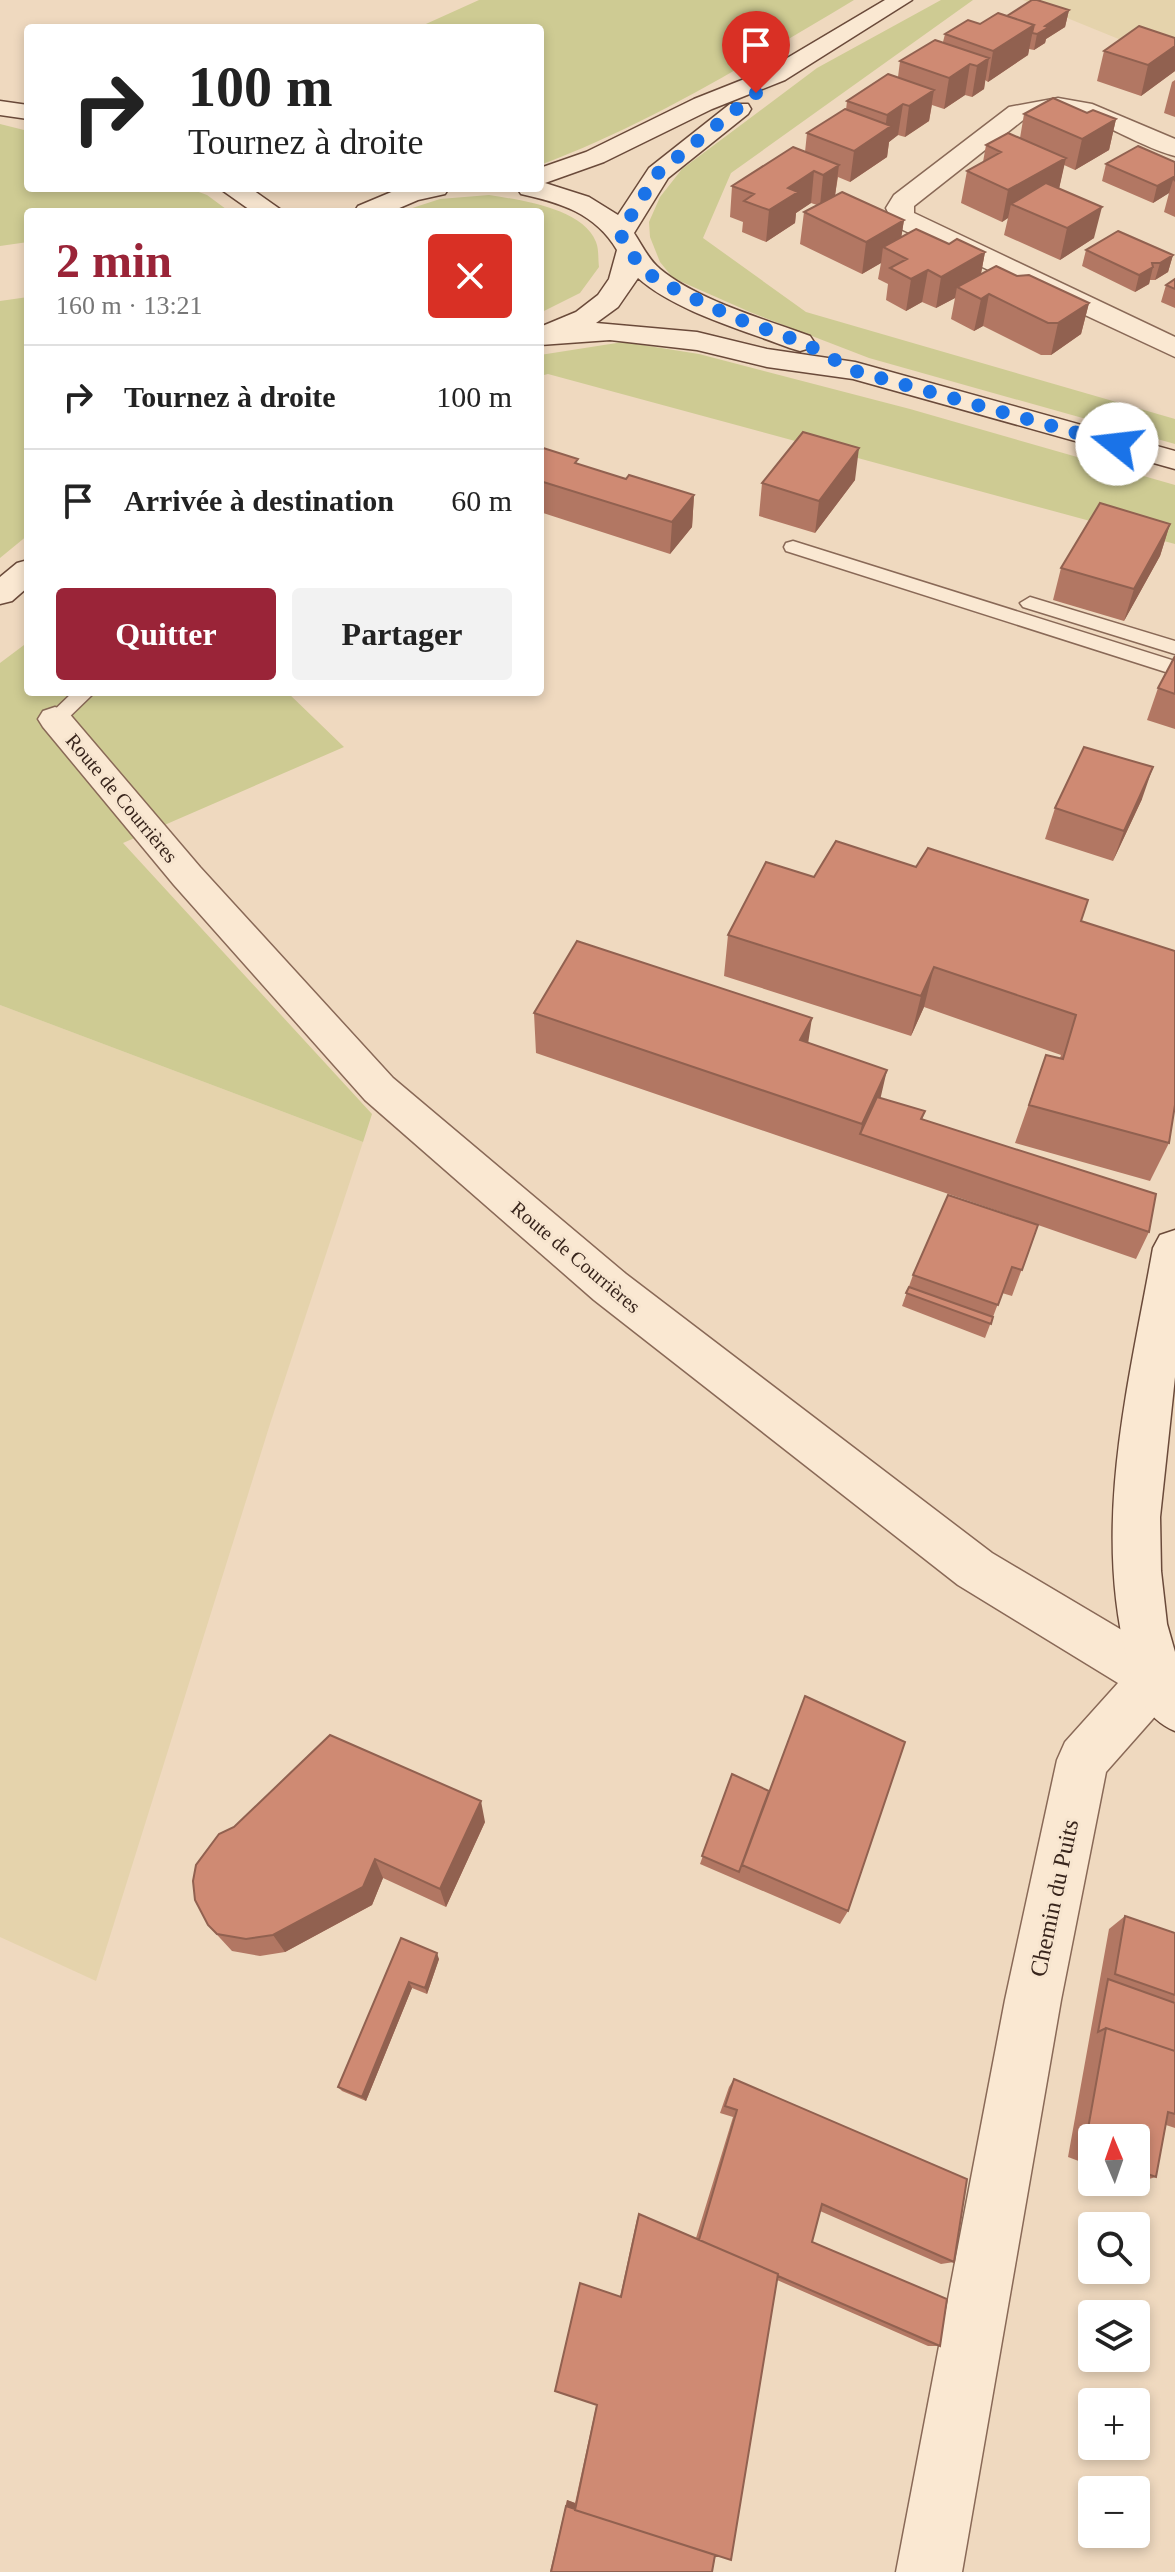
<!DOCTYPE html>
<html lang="fr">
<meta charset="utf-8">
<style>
:root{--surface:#fff;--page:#f2f2f2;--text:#222;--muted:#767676;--line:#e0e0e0;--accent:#9a2438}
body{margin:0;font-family:"Times New Roman",serif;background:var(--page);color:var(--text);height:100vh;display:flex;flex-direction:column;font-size:30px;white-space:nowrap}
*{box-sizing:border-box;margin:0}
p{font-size:26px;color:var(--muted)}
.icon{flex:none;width:44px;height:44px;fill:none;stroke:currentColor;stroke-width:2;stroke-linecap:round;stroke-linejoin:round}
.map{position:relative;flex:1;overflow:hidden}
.panel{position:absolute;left:24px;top:208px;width:520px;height:488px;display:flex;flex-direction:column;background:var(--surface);border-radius:8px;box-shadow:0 4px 12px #0003}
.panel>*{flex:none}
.top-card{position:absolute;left:24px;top:24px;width:520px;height:168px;border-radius:8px;box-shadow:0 4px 12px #0003;background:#fff;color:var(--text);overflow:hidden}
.needle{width:52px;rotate:358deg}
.tools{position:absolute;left:1078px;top:2124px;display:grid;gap:16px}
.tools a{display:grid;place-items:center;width:72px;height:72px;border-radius:8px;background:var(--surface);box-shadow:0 4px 12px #0003;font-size:40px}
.pin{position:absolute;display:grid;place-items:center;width:68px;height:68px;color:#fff;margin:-82px -34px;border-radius:50% 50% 50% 0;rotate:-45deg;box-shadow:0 0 8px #0007}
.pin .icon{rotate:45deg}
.me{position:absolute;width:88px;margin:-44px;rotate:286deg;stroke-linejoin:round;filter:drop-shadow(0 0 6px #0008)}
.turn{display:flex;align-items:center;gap:28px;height:168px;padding:0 32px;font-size:36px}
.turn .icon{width:104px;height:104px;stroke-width:2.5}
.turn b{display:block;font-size:56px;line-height:68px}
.round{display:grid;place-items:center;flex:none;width:84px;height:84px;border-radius:8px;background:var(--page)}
.overview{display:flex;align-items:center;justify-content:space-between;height:136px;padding:0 32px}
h1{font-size:48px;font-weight:700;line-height:60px;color:var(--accent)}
.cta{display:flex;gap:16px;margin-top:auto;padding:16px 32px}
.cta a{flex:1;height:92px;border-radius:8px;background:var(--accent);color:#fff;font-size:32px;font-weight:700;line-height:92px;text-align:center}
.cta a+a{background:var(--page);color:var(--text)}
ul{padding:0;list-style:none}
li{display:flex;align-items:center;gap:24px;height:104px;padding:0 32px;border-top:2px solid var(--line)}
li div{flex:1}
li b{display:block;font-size:30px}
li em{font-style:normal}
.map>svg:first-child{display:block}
</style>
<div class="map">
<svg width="1175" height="2572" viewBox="0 0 1175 2572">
<rect width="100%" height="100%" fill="#efd9bf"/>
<path fill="#e5d3ac" d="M1023 0H1175V62Z
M0 1005 363 1142 270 1424 96 1981 0 1937Z"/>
<path fill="#cecb93" d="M479 0H854C757 58 646 126 540 165V28H417Z
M941 0H973L731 173 703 238 806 312 1175 419V444L869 358 750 312 673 278 660 262 650 237 649 222 660 197 682 169 817 68Z
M0 124 28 131V188H188L207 195 230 212H28V242L0 246Z
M489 195C519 200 583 208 596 242 599 249 598 260 599 267L580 293 540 313V212H400L440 199Z
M28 297V535L0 558V301Z
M623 342 699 354 910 409 1175 485V544L548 374 540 376V355Z
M28 642V692H287L344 747 123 843 372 1114 363 1142 0 1005V663Z"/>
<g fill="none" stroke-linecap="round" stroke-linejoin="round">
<g stroke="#896957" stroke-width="3">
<path id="lane" d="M793 541 1175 661V675L786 551 784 547 786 543Z
M1030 597 1175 641V654L1023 607 1020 603Z
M73 692H95L62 724H48L45 719Z"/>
</g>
<g stroke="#896957" stroke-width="3">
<path id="street" d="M1058 98 1092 104 1175 139V156C1125 143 1080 100 1027 117L914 206V213L1175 337V357L903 230 893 223 886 208 894 195 1009 107Z
M55 707 67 711 200 867 393 1078 626 1274 992 1553 1174 1661V1695L1106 1772 1061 2000 962 2572H896L1005 2000 1057 1760 1065 1742 1118 1683 958 1585 594 1300 365 1100 174 885 43 727 38 719 43 711Z"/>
</g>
<g stroke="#6a4a3a" stroke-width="3">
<path id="secondary" d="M885 0H912L785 80 712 109 604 162 545 183 589 197 618 215 649 168 730 104H748L751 109 748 114 668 178 634 233C642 245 648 259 660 269 697 300 764 319 810 336L814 342 810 348 800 351 790 348C743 330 675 311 638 278L618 307 596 323 697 332 767 349 855 362 1175 451V469L853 379 767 367 697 350 610 340 540 345V327L576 312 598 295 609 279 617 250C595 213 561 203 521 194L517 188H540V168L586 152 694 99 767 70Z
M0 101 28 105V119L0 115Z
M219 188H250L284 212H253Z
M401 188H449L445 194 418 200 390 212H354L358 206Z
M28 560V587L12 601 0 604V577L17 563Z
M1175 1230V1377L1160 1517 1161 1571 1167 1624 1175 1652V1731C1144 1718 1135 1690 1127 1659 1092 1523 1129 1383 1153 1248L1160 1235Z"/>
</g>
<use href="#lane" fill="#fae8d2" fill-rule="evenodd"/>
<use href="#street" fill="#fae8d2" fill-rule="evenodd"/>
<use href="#secondary" fill="#fae8d2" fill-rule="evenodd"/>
</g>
<path fill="#b27763" d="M1069 10 1065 27 1046 39 1045 43 1034 50 1029 49 1028 55 988 82 985 80 984 89 972 97 965 95 944 109 932 105 929 121 905 137 898 135 889 142 887 157 850 182 838 177 835 195 904 220 901 237 949 244 985 252 981 274 1017 276 1089 303 1081 334 1051 355H1041L983 326 974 331 951 319 955 298 936 308 922 302 906 311 886 300 888 284 878 279 881 263 862 274 800 244 804 212 817 205 811 203 796 213 795 223 766 242 742 232 743 222 730 217 732 186 805 152 807 133 846 110 847 101 898 77 900 61 943 42 945 34 1007 16Z
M1175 38V71L1141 96 1097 81 1104 51Z
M1175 80V117L1164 113 1172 82Z
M1087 113 1116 119 1109 150 1075 170 1064 165 1059 188 1094 238 1060 260 1004 235 1008 218 1002 222 961 203 967 171 983 162 986 145 1020 138 1024 114Z
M1175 162V217L1164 212 1169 193 1153 203 1102 181 1106 164Z
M1086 250 1173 255 1168 272 1155 280H1150L1149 284 1135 292 1082 266Z
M1175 279V308L1161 302 1166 285Z
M540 447 578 464 626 479 694 495 692 527 670 554 540 512Z
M855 480 815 533 759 516 762 483Z
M1170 524 1160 556 1124 621 1053 600 1061 568Z
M1175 656V729L1147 720 1158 688Z
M1142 799 1113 861 1045 839 1055 808Z
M814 877 1081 921 1169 1143 1150 1181 1015 1143 1046 1055 1060 1058 1061 1055 924 1007 911 1036 724 976 728 935Z
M534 1013 808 1042 880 1098 925 1111 922 1120 1149 1232 1136 1259 1038 1225 1012 1296 1002 1293 985 1338 902 1306 913 1275 1033 1223 536 1053Z
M732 1774 848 1911 840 1924 700 1864Z
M485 1822 446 1907 383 1878 372 1905 285 1952 260 1956 232 1951 208 1925 195 1900Z
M1125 1916 1175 1933V2128L1166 2125 1156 2177 1138 2182H1136V2138H1092V2166L1068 2157 1109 1929Z
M401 1938 439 1959 427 1994 412 1988 366 2101 342 2091 338 2087Z
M734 2079 954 2262 941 2264 820 2211 812 2242 940 2346H928L777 2280 712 2572H550L567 2500 575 2503 637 2219 639 2214 696 2238 733 2117 720 2113 729 2087Z"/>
<path fill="#916150" d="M1069 10 1065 27 1046 39 1045 43 1034 50 1037 34 1045 26Z
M1034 25 1028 55 988 82 993 51Z
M1175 46V71L1141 96 1148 65Z
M989 58 984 89 972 97 977 66Z
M970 64 965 95 944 109 949 78Z
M934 90 929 121 905 137 909 106Z
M903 104 898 135 889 142 887 157 850 182 854 151 885 130 887 115Z
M1116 119 1109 150 1075 170 1082 139Z
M1066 158 1059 189 1011 204 1008 218 1002 222 1008 190Z
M839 165 835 196 820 206 823 175Z
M814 171 811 203 796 213 795 223 766 242 769 210 788 188Z
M1175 176V182L1173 180 1169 193 1153 203 1157 186Z
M1102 207 1094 238 1060 260 1067 228Z
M904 220 899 252 883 247 881 263 862 274 866 242Z
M985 252 979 284 957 287 955 298 936 308 941 277Z
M1173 255 1168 272 1155 280 1160 263Z
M1153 267 1149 284 1135 292 1139 275Z
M928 270 922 302 906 311 911 279Z
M989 294 983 326 974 331 981 299Z
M1089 303 1081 334 1051 355 1058 323Z
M859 448 855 480 815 533 819 501Z
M694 495 692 527 670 554 672 522Z
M1170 524 1160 556 1124 621 1134 589Z
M1153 767 1142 799 1113 861 1124 831Z
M934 967 924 1007 911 1036 921 996Z
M812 1018 806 1057 800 1040Z
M887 1070 878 1109 860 1134 862 1124Z
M481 1801 485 1822 446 1907 440 1889Z
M375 1859 383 1878 372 1905 285 1952 273 1935Z
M437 1953 439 1959 427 1994 425 1988Z
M409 1982 412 1988 366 2101 362 2097Z
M567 2500 575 2503V2509L566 2506Z"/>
<path fill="#cf8a73" stroke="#916150" stroke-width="2" d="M1032 0H1037L1069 10 1045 26 1049 27 1037 34 1032 33 1034 25 1007 16Z
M998 13 1034 25 993 51 945 34 968 20 980 24Z
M1139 26 1175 38V46L1148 65 1104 51Z
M935 40 989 58 977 66 970 64 949 78 900 61Z
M888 74 934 90 909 106 903 104 887 115 847 101Z
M1053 98 1087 113 1093 110 1116 119 1082 139 1024 114Z
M845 109 891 126 854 151 807 133Z
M1008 133 1066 158 1008 190 967 171 1001 152 986 145Z
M1138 146 1175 162V176L1157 186 1106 164Z
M793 147 839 165 823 175 814 171 788 188 798 192 769 210 744 201 754 194 732 186Z
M1046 183 1102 207 1067 228 1011 204Z
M842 192 904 220 866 242 804 212Z
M916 229 949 244 957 239 985 252 941 277 928 270 911 279 890 268 907 259 883 247Z
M1118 231 1173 255 1160 263H1152L1153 267 1139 275 1086 250Z
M996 266 1017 276 1029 275 1089 303 1058 323H1048L989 294 981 299 957 287Z
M1175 279V289L1166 285Z
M803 432 859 448 819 501 762 483Z
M540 447 578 459 575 463 626 479 629 475 694 495 672 522 540 481Z
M1100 503 1170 524 1134 589 1061 568Z
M1175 656V694L1158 688Z
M1084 747 1153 767 1124 831 1055 808Z
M836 841 916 867 928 848 1088 900 1081 921 1175 951V1105L1169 1143 1029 1105 1046 1055 1063 1059 1076 1015 934 967 921 996 728 935 766 862 814 877Z
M577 941 812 1018 800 1040 887 1070 862 1124 534 1013Z
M877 1097 925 1111 921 1119 1156 1194 1149 1232 860 1134Z
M948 1195 1038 1225 1022 1270 1012 1267 998 1305 913 1275Z
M909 1287 993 1317 991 1324 906 1293Z
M805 1696 905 1742 848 1911 742 1865Z
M330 1735 481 1801 440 1889 375 1859 363 1887 273 1935 246 1939 217 1934 208 1925 195 1900 193 1881 196 1865 219 1834 234 1827Z
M732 1774 769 1791 739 1872 702 1856Z
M1125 1916 1175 1933V1995L1115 1974Z
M401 1938 437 1953 425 1988 409 1982 362 2097 338 2087Z
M1108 1979 1175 2003V2051L1106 2028 1098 2032Z
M1106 2028 1175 2051V2114L1168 2112 1156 2177 1136 2170V2138H1092V2154L1084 2151Z
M734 2079 967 2179 954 2262 822 2204 812 2242 947 2299 940 2346 778 2276V2274L699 2240 737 2110 725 2106Z
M639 2214 778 2274 731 2560 575 2510 597 2405 555 2391 580 2283 621 2297Z
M566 2506 575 2509V2510L715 2555 712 2572H551Z"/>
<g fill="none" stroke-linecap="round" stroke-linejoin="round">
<path stroke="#1a73e8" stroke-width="14" stroke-dasharray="0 25.2" d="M756 93 658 173 620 233 629 252 656 280 735 318 804 343 855 371 1117 444"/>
</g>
<g text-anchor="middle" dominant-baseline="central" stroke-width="6" stroke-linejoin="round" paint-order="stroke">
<g font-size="20" fill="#38251c" stroke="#f7e5cf">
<text transform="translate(122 798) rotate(50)">Route de Courrières</text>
<text transform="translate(576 1257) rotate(40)">Route de Courrières</text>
</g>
<g font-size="24" fill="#38251c" stroke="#f7e5cf">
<text transform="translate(1054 1898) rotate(-78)">Chemin du Puits</text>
</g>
</g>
</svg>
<div class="tools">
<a><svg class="needle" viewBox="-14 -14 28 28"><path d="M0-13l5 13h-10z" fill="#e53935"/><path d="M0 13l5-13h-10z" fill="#767676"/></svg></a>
<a><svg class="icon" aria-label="search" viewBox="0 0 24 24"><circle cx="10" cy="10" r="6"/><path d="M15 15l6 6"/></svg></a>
<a><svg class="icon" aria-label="layers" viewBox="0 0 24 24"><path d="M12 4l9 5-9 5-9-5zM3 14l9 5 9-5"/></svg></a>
<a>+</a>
<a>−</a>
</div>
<div class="pin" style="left:756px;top:93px;background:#d93025"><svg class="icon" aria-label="arrive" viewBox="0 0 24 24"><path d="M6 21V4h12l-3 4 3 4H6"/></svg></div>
<svg class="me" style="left:1117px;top:444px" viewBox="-20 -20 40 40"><circle r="19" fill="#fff"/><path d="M0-13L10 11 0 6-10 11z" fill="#1a73e8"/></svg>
<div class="top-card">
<div class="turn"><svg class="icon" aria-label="right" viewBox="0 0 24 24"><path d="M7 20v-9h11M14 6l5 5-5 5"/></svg><div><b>100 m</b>Tournez à droite</div></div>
</div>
<section class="panel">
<div class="overview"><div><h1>2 min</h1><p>160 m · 13:21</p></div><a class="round" style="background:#d93025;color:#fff"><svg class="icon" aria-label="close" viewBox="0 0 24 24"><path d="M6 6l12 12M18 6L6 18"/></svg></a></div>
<ul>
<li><svg class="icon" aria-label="right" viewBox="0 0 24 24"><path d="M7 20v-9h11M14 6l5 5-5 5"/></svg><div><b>Tournez à droite</b></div><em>100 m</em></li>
<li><svg class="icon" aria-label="arrive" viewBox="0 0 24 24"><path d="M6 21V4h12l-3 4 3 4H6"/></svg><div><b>Arrivée à destination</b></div><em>60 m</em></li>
</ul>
<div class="cta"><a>Quitter</a><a>Partager</a></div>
</section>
</div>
